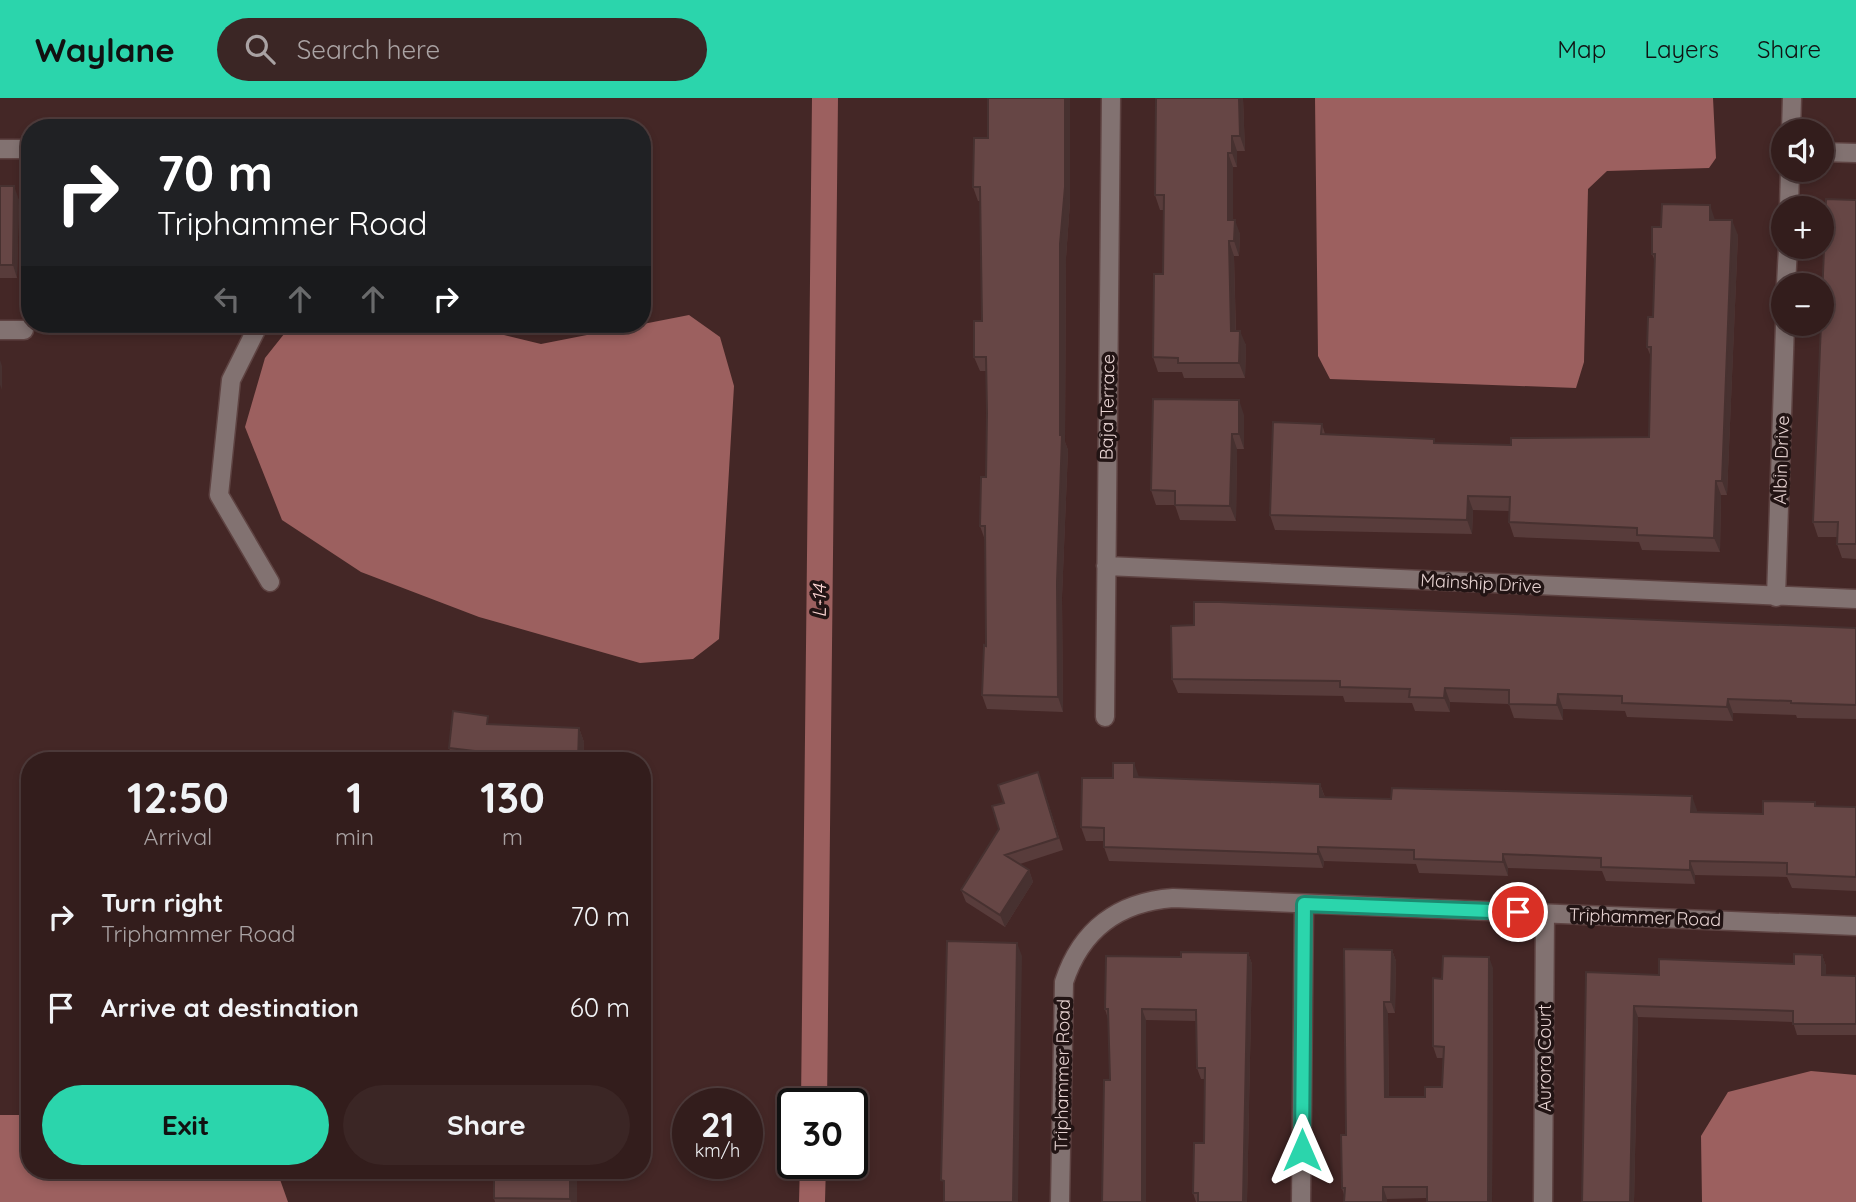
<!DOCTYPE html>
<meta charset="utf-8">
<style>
:root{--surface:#331d1c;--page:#3b2625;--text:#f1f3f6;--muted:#a9a2a3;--line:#4e3b3b;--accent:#2bd5ac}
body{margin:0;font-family:Quicksand,sans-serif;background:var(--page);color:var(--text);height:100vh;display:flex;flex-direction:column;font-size:26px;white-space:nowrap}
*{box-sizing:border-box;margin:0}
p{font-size:23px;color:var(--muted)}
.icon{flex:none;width:38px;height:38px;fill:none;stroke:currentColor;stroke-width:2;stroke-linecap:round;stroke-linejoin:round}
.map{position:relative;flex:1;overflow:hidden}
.side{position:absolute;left:21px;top:654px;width:630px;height:427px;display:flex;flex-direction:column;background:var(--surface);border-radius:28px;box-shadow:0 4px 10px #0003,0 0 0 2px var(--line)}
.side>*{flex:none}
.guide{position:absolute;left:21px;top:21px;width:630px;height:214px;border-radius:28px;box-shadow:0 4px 10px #0003,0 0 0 2px var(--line);background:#202124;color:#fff;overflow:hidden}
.fabs{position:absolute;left:1771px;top:21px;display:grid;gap:14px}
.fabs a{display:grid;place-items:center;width:63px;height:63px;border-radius:50%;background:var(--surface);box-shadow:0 4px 10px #0003,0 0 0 2px var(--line);font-size:35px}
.speed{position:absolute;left:672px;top:990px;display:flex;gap:14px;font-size:35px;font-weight:700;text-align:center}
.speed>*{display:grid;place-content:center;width:91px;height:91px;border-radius:50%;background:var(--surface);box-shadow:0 4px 10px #0003,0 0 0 2px var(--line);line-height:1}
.speed small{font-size:18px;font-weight:400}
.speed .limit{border:4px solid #111;border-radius:10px;background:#fff;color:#111}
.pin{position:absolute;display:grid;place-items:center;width:60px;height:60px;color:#fff;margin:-30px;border:4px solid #fff;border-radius:50%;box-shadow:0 2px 7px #0007}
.me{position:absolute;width:77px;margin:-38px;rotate:0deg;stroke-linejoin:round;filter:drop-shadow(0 0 5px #0008)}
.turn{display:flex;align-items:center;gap:24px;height:147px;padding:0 21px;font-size:32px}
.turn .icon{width:91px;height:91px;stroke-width:2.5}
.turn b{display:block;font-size:49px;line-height:60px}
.lanes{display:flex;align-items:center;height:66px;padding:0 21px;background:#0003;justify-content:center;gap:35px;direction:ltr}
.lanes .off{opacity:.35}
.eta{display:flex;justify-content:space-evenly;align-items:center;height:119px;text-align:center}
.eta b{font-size:42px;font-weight:800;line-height:49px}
.primary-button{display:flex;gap:14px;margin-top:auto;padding:14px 21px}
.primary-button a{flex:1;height:80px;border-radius:42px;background:var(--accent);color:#111;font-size:28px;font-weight:800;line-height:80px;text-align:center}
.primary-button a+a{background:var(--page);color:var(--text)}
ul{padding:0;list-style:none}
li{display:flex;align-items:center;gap:21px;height:91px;padding:0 21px}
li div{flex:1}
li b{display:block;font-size:26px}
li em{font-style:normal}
header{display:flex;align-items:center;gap:42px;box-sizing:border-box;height:98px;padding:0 35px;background:var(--accent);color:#111}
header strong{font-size:33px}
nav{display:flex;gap:38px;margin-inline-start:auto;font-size:24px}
.search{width:490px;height:63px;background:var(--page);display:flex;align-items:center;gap:18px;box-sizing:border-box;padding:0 24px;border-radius:38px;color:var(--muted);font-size:26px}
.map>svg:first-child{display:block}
</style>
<header>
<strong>Waylane</strong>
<div class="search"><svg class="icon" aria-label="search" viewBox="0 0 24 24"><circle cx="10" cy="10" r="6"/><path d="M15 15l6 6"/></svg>Search here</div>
<nav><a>Map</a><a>Layers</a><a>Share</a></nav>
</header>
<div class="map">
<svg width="1856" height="1104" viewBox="0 0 1856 1104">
<rect width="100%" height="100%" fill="#442726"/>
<path fill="#9c605f" d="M1315 0H1713L1716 60 1709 70 1607 73 1588 91 1584 264 1576 290 1330 281 1318 258Z
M689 217 720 239 734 288 719 541 693 561 640 565 479 519 361 474 282 422 245 329 265 260 292 226H476L488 233 541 246Z
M1811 973 1856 977V1104H1702L1701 1038 1728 994Z
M0 1017H30V1073H277L288 1104H0Z"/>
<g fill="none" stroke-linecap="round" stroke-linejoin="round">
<path stroke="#9c605f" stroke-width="26" d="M814 1006 825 0
M812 1104 813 1066"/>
<g stroke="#5e4342" stroke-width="21">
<path id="minor" d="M1791 33 1792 0
M0 51H30
M1822 54 1856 55
M1789 110 1790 72
M1786 187 1788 149
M259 226 231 282 219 397 270 484
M0 232H24
M1106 468 1856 501
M1776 499 1785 226
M1105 619 1111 0
M1060 1104 1064 884C1081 832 1118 804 1173 800L1856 828
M1301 1104 1304 806
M1543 1104 1545 815"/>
</g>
<use href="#minor" stroke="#827271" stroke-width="18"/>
</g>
<path fill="#583c3b" d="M1243 0 1245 53H1237V69H1233V122L1240 136 1239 158H1234L1236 233 1246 247 1245 280H1184L1182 274H1158L1153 259 1163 176 1164 112H1160L1155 97Z
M988 40 1070 104 1066 160 1065 344 1068 352 1062 499 1063 614 987 611 982 597 986 548 985 442 980 428 986 379 987 315 986 273H980L974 259 982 223 980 103H978L973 89Z
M0 88 19 102 17 180H0Z
M1856 102V461L1842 460 1837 446V439H1818L1813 424Z
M1715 122 1738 137 1727 397H1721L1720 454 1642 452 1639 444 1514 439 1509 424V413L1473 412 1472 436 1275 432 1270 417 1322 326 1325 336 1434 341 1435 345 1511 347 1649 339 1651 259 1647 249 1653 219 1655 163 1652 156 1661 129Z
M1244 317V351H1237L1236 423 1180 422 1175 407H1156L1151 392Z
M1856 530V621L1797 620 1796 617 1733 615V623L1627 619 1625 613 1563 611V622L1514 620 1509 606 1450 604V614L1415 613 1412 605 1345 604 1343 598 1178 595 1172 581Z
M491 626 579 630 584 644 583 663H454L449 650Z
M1139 679 1320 686 1325 699 1697 712V714L1763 716 1817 708 1856 709V793L1792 790 1787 779 1695 777V786L1606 783 1602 773 1508 770V778L1419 775 1416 766 1324 763 1323 770 1109 763 1104 749V743H1086L1081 729Z
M1042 686 1063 752 1020 766 1029 772 1033 784 1005 829 966 804 961 792 999 731 1004 705Z
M1392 852 1396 863 1395 915H1388L1389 999H1425L1442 989 1443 960H1437L1433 948 1442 881 1493 870 1492 1104H1427V1100L1387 1101V1104L1344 1097 1342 1090 1346 1037Z
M1248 855 1252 866 1247 1104H1196L1193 1095 1204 1045 1205 981H1201L1197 970 1196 923 1146 922V1104H1102L1110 982 1108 921 1105 911 1181 859Z
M1822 857 1826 868V877L1856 878V937H1797L1793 924 1638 919 1634 1104H1582L1586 874 1659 877 1794 866Z
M487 1073H577V1104H495L494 1100V1073Z"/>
<path fill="#473130" d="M1065 0H1070V104L1066 160 1065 344 1068 352 1062 499 1063 614 1058 599 1057 485 1060 146Z
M1239 0H1243L1245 53 1240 38Z
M1232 38 1237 53V69L1232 55Z
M1228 55 1233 69V136L1228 122Z
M14 88 19 102 17 180 13 167Z
M1710 107 1715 122V137L1710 122Z
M1235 122 1240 136 1239 158 1234 143Z
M1732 122 1738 137 1727 397 1722 383Z
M1229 143 1234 158 1236 247 1231 233Z
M1240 233 1246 247 1245 280 1239 265Z
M0 262 2 268V292L0 287Z
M1239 302 1244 317V351L1239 336Z
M1232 336 1237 351 1236 423 1230 408Z
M1716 383 1721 397 1720 454 1714 440Z
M1468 398 1473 412 1472 436 1467 422Z
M1445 590 1450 604V614L1444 600Z
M1558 596 1563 611V622L1557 607Z
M1728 601 1733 615V623L1727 609Z
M579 630 584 644 583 663H578Z
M1134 665 1139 679H1134Z
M1320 686 1325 700 1320 699Z
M1692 698 1697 712V728L1691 714Z
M1318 749 1324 763 1323 770 1318 756Z
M1503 756 1508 770V778L1503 764Z
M1690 763 1695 777V786L1690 772Z
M1029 772 1033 784 1005 829 1000 817Z
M1017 845 1022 858 1018 1104H1013Z
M1392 852 1396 863 1395 915 1391 904Z
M1248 855 1252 866 1247 1104H1243Z
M1822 857 1826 868V888L1822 877Z
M1489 859 1493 870 1492 1104H1488Z
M1384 904 1388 915 1389 1011 1385 999Z
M1634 908 1638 919 1634 1104H1630Z
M1142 911 1146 922V1104H1142Z
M570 1073H577V1104H571L570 1101Z
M1383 1089 1387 1101V1104H1383Z"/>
<path fill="#664645" stroke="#473130" stroke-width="2" d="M988 0H1065V89L1060 146V337H1062L1057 485 1058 599 982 597 984 547 986 548 985 428H980L981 379H986L987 315 986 259H974V223H982L980 89H973L974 40H988Z
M1156 0H1239L1240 38H1232V55H1228V122H1235L1234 143H1229L1231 233H1240L1239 265H1178V260L1153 259 1154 176H1163L1164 97H1155Z
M0 88H14L13 167H0Z
M1826 101 1856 102V446H1837L1838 424H1813Z
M1662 106 1710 107V122H1732L1722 383H1716L1714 440 1637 437V430L1509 424 1510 399 1468 398 1467 422 1270 417 1273 324 1322 326 1321 336 1434 341V345L1511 347V340L1649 339 1651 249H1647L1648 219H1653L1655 156H1652V129H1661Z
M1153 301 1239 302V336H1232L1230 408 1175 407V393L1151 392Z
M1194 504H1220L1856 530V607L1791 605V603L1728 601 1727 609 1622 605V598L1558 596 1557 607 1509 606V592L1445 590 1444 600 1409 599 1410 591 1340 589V583L1172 581 1171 528 1194 527Z
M453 613 488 618 487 626 579 630 578 663H522V661L500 660 501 656 449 650Z
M224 654 244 660 243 663H221Z
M1113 665H1134V679L1320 686V699L1391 701 1392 690 1692 698 1691 714 1763 716V703L1815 704V708L1856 709V779L1787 776V765L1690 763V772L1601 769V760L1503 756V764L1414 761V752L1318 749V756L1104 749V730L1081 729 1082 680H1113Z
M1038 674 1058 740 1005 757 1029 772 1000 817 961 792 999 731 992 708 1004 705 998 687Z
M947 843 1017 845 1013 1104H944V1083L941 1082Z
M1344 851 1392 852 1391 904H1384L1385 999H1425V989H1442L1444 949 1433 948V880L1442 881 1443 858 1489 859 1488 1104H1427V1089H1383V1104H1344L1345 1090H1342L1341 1037H1346Z
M1181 854 1248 855 1243 1104H1198V1095H1193L1194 1045H1204L1205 970H1197L1196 912 1142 911V1104H1102L1104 982H1110L1108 911H1105L1106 858 1181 859Z
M1794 856 1822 857V877L1856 878V926H1793V913L1634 908 1630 1104H1582L1586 874 1659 877V861L1794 866Z
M494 1073H570V1101L494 1100Z"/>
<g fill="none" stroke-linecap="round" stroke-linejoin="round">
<g stroke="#1c8a70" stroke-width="18">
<path id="route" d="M1302 1052 1304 806 1518 814"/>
</g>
<use href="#route" stroke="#2bd5ac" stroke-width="12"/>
</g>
<g text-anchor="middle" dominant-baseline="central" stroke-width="7" stroke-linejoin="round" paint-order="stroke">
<g font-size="18" fill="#e8d4d3" stroke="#221414">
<text transform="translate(1107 309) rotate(-89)">Baja Terrace</text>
<text transform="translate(1781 362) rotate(-88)">Albin Drive</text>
<text transform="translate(1481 485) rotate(3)">Mainship Drive</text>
<text transform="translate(1645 819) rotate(2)">Triphammer Road</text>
<text transform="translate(1544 960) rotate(-90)">Aurora Court</text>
<text transform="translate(1062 977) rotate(-89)">Triphammer Road</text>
</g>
<g font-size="19" font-style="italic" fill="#fed7d5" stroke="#221414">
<text transform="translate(819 503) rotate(-89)">L-14</text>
</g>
</g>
</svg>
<div class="fabs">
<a><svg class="icon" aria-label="sound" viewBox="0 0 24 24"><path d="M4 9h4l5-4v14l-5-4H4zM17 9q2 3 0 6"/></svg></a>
<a>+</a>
<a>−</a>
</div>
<div class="speed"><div>21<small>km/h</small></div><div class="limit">30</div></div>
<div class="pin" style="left:1518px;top:814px;background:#d93025"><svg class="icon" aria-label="arrive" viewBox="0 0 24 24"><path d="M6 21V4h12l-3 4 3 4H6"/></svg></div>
<svg class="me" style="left:1302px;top:1052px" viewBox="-20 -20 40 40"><path d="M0-17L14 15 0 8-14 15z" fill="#2bd5ac" stroke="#fff" stroke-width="4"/></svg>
<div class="guide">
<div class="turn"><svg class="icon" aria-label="right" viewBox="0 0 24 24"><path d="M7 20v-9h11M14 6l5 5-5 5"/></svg><div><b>70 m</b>Triphammer Road</div></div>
<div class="lanes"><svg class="icon off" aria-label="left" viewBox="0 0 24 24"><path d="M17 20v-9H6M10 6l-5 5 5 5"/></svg><svg class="icon off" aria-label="ahead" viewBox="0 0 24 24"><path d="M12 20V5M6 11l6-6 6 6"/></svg><svg class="icon off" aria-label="ahead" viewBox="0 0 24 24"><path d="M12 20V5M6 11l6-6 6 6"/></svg><svg class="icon" aria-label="right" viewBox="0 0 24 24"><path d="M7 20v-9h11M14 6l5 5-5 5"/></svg></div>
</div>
<section class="side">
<div class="eta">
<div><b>12:50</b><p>Arrival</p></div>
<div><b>1</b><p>min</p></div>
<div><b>130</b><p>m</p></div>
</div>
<ul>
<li><svg class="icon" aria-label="right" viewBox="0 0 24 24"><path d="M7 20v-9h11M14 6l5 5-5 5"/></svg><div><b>Turn right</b><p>Triphammer Road</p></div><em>70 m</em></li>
<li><svg class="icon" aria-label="arrive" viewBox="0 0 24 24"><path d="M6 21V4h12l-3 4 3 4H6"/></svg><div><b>Arrive at destination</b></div><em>60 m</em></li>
</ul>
<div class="primary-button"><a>Exit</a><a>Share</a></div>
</section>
</div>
